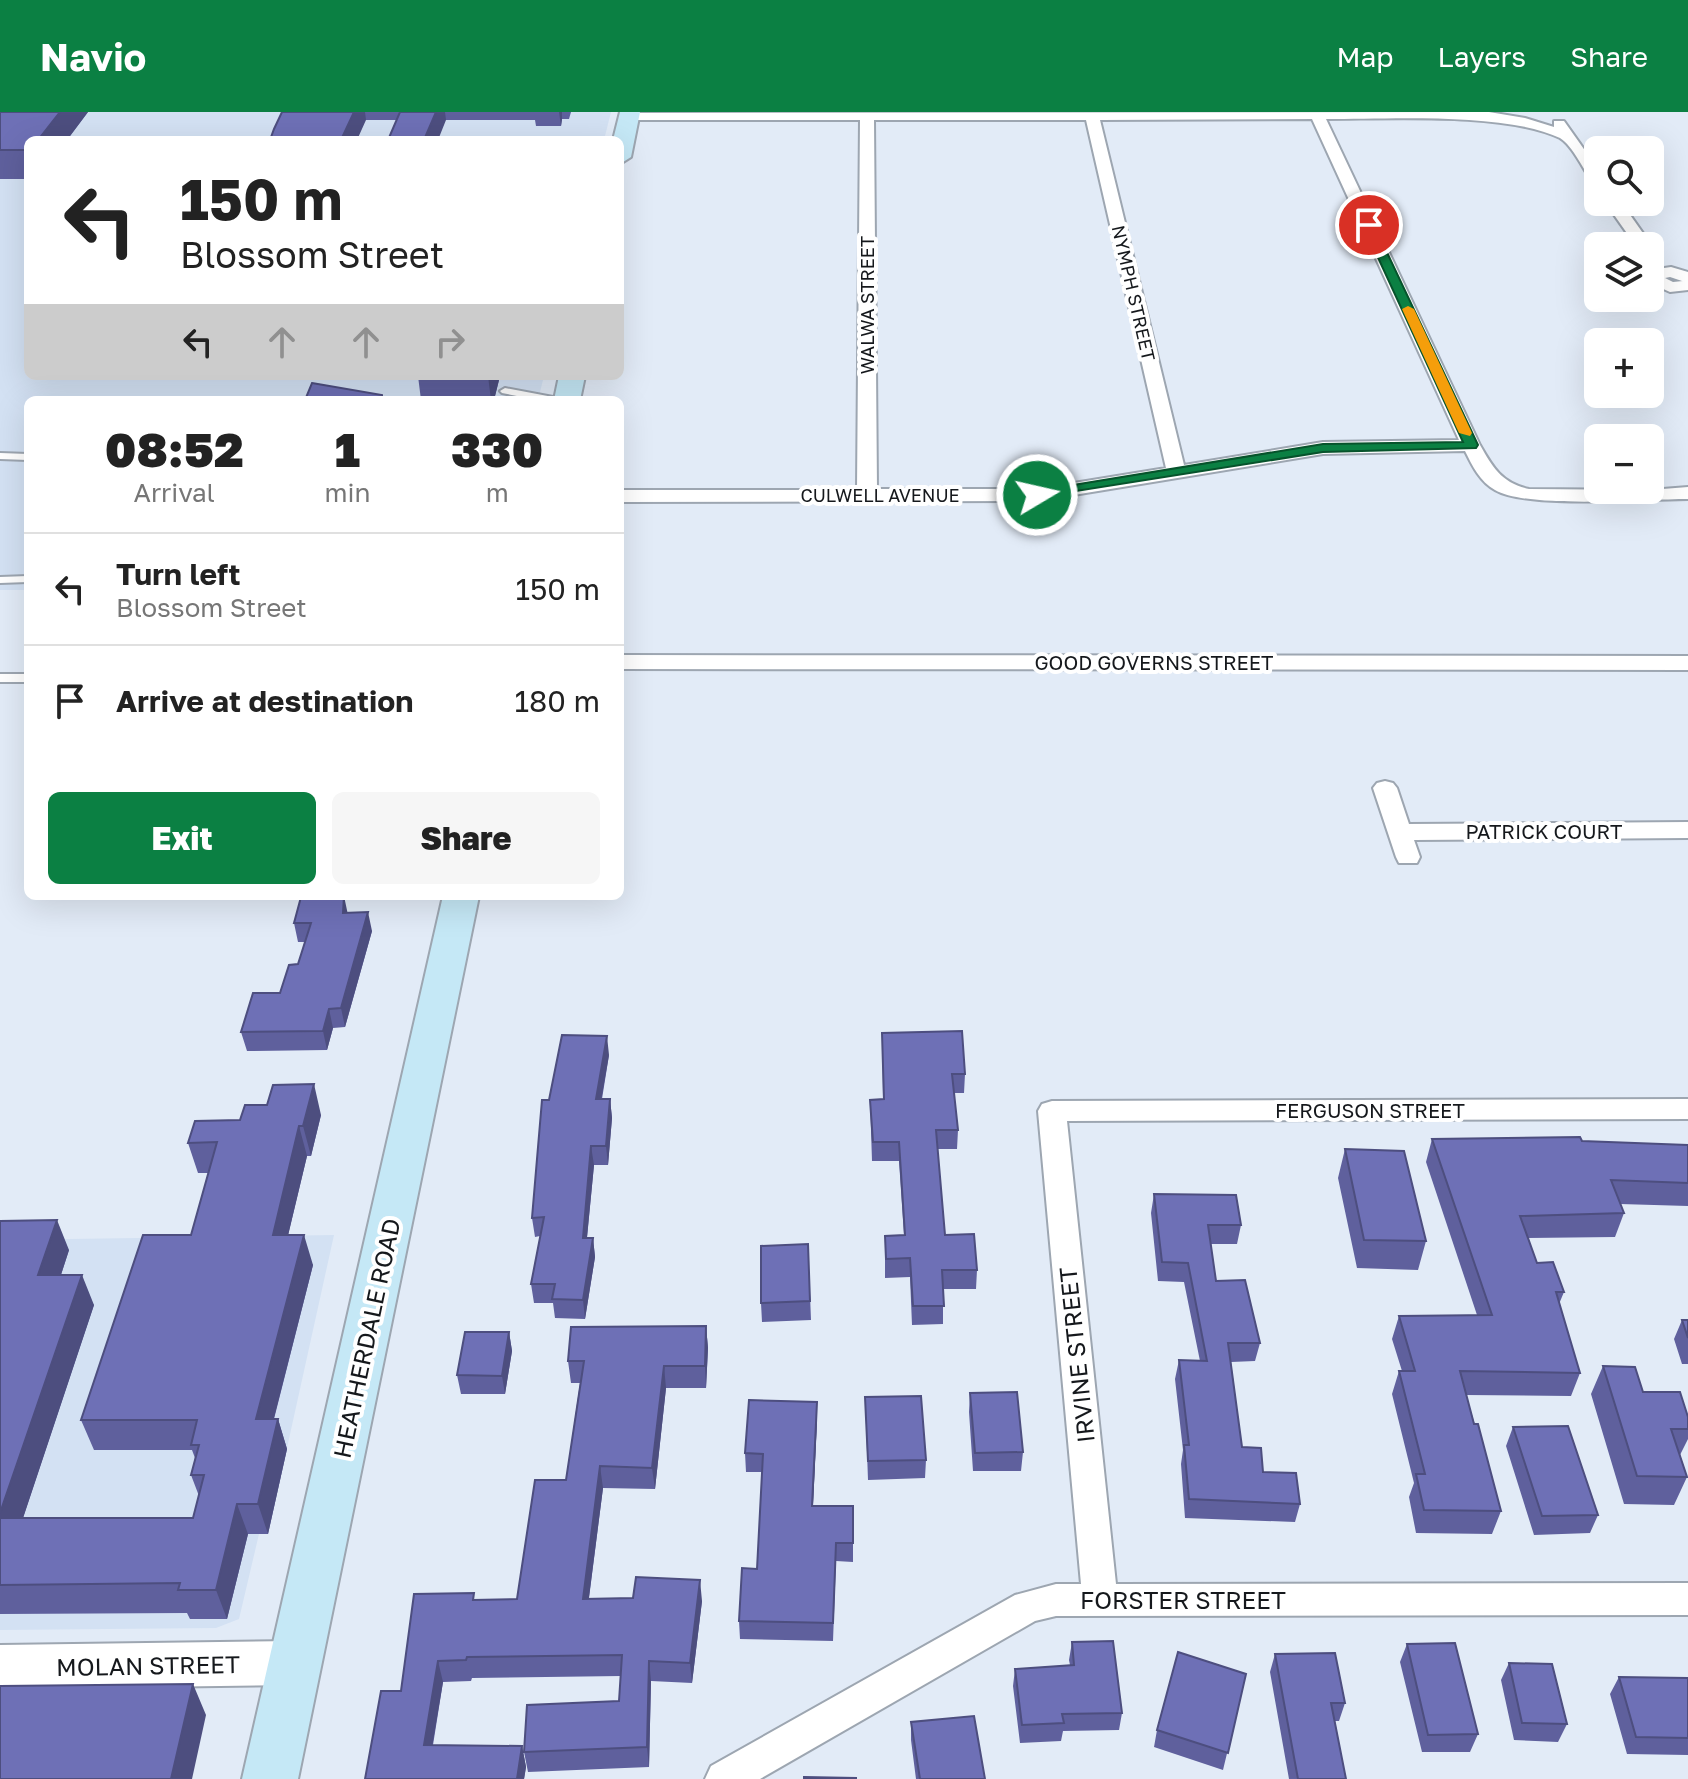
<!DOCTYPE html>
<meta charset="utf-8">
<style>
:root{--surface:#fff;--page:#f6f6f6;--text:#222;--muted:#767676;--line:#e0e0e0;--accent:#0b8043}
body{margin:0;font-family:"Golos Text",sans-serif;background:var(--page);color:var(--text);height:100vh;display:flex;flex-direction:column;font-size:30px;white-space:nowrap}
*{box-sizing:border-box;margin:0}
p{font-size:26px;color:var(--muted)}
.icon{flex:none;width:44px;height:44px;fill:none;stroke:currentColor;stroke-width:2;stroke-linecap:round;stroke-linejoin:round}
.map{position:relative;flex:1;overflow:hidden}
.drawer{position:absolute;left:24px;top:284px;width:600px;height:504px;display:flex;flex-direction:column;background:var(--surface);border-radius:12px;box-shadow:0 8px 32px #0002}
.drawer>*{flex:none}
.banner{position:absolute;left:24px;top:24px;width:600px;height:244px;border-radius:12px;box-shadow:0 8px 32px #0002;background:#fff;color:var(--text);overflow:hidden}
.tools{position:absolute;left:1584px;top:24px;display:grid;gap:16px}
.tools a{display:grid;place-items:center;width:80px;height:80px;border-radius:12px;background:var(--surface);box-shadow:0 8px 32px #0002;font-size:40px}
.pin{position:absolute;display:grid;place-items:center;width:68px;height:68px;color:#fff;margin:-34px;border:4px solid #fff;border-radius:50%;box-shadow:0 2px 8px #0007}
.me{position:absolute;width:88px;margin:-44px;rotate:81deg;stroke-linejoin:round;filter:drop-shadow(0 0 6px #0008)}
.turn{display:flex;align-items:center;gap:28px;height:168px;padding:0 24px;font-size:36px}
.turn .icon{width:104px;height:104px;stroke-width:2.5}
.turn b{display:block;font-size:56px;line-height:68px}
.lanes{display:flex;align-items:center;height:76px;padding:0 24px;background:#0003;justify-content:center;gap:40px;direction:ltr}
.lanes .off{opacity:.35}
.eta{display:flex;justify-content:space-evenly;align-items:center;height:136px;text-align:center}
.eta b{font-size:48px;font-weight:800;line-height:56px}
.cta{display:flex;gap:16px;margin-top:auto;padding:16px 24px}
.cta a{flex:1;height:92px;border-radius:12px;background:var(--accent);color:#fff;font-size:32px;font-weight:800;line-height:92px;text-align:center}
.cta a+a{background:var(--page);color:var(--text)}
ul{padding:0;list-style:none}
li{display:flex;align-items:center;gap:24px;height:112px;padding:0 24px;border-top:2px solid var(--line)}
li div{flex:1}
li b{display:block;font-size:30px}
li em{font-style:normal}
header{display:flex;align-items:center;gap:48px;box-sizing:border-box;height:112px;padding:0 40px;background:var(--accent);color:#fff}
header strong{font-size:38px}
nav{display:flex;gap:44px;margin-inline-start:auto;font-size:28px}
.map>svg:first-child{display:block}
</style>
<header>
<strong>Navio</strong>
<nav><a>Map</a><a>Layers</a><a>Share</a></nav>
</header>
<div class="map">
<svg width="1688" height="1667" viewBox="0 0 1688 1667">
<rect width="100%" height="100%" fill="#e2ebf7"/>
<path fill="#d3e1f3" d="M0 0H611L604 28H28V264H544L538 288H28V478H0Z
M334 1123 268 1422H259L239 1507 216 1516 0 1518V1128Z"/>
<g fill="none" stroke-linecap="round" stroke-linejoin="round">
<g stroke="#9da6b1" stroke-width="4">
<path id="service" d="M505 276 553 285 558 288H537L502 281 500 279Z
M0 341 28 342V348L0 347Z
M28 464V470L0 471V465Z
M0 562H28V570H0Z"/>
</g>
<g stroke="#9da6b1" stroke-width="4">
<path id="minor" d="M1489 0 1525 6 1554 15V9H1564L1598 57V73L1593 71C1584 59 1573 34 1560 26 1505 0 1390 7 1326 7L1480 333C1493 356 1502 371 1529 377L1650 378 1688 375V387C1645 387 1527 397 1495 378 1480 370 1472 353 1465 339L1323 342 1037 389 620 390V378H857L860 8H629L624 7V1ZM1312 7 1459 328 1323 330 1184 353 1100 8ZM874 8H1086L1166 356 1037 377H877Z
M1605 90H1621L1652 134 1650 137V134H1636Z
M1671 155 1688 160V178L1670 180 1650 171V158ZM1670 165 1682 169H1683L1673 170 1665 166Z
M620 543 1688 544V558L620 557Z
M1385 669 1393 671 1397 676 1409 712 1688 710V726L1414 728 1420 745 1417 751H1399L1396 745 1373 676 1377 671Z
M1688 987V1007L1067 1009 1116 1472 1688 1471V1503L1056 1504 1035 1509 760 1667H705L711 1654 1015 1483 1056 1472H1081L1038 999 1042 992 1052 989Z"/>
</g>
<g stroke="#9da6b1" stroke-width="4">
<path id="tertiary" d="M295 1529 312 1535 319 1551 312 1567 295 1573 0 1577V1533Z"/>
</g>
<g stroke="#9da6b1" stroke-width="4">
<path id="secondary" d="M620 0H640L631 45 620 52V28H613Z
M559 264H585L580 288H554Z
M443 784H479L298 1667H242Z"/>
</g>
<use href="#service" fill="#fff" fill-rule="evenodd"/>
<use href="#minor" fill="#fff" fill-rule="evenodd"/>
<use href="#tertiary" fill="#fff" fill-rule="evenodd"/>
<use href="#secondary" fill="#c5e8f6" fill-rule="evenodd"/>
</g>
<path fill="#5f609d" d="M0 0H88L67 28H28V67H0Z
M282 0H571L569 7H562L561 14H536L535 8H366Z
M418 264H500L494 288H421Z
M347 801 372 819 345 915 333 916 327 938 247 939 241 920 280 881 298 852 305 830H298L294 811Z
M882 921 965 962 964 981H954L958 1018 957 1037H937L945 1123 977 1158 976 1177H943V1212L912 1213 910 1165 885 1166V1124L904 1123 899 1049H872L870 988 883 987Z
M609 943 602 987H610L612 1006 608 1053H594L587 1126H593L595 1145 585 1207 555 1206 553 1191H534L531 1172 540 1124 535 1125 532 1106 549 988Z
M321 1003 311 1044H307L288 1123 313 1153 274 1307H278L287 1337 268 1422H248L227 1507H190L187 1501 0 1502V1109L69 1138 61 1163 94 1193 23 1406H193L199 1384 191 1363 195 1346 192 1338H94L81 1308 191 1123 209 1061H198L188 1031 240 1008Z
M1432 1027 1688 1033V1094L1620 1092 1624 1101 1615 1125 1528 1126 1537 1151 1564 1180 1559 1192 1580 1261 1571 1284 1466 1283 1501 1399 1492 1422 1416 1421 1409 1385 1414 1371 1392 1282 1399 1259H1402L1392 1227 1399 1204 1477 1203 1426 1050Z
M1345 1037 1426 1129 1418 1158 1357 1156 1338 1066Z
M1154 1082 1241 1113 1237 1132H1211L1216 1169 1260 1231 1255 1249 1231 1250 1242 1335 1263 1360 1300 1392 1295 1410 1185 1406 1181 1352 1183 1338 1175 1267 1179 1248 1200 1249 1184 1170 1158 1169 1151 1101Z
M808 1132 811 1208 762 1210 761 1191Z
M1682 1208H1688V1252H1682L1674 1227Z
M706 1214 708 1236 706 1276H666L655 1377 603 1376 589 1486 702 1489 692 1571 651 1569 649 1655 528 1660 524 1640 619 1589 621 1564 472 1566 471 1569 443 1570 433 1633 522 1634 526 1655 524 1667H365L475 1488 517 1487 566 1368 580 1271H571L568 1249Z
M509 1220 512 1239 505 1282H461L457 1263Z
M1603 1254 1643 1280 1688 1305V1327L1680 1343 1687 1365 1674 1393 1624 1392 1591 1282Z
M970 1281 1023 1340 1021 1359H973L969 1300Z
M865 1285 926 1348 925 1366 868 1368Z
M817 1290V1308L813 1394H853V1450L836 1449 833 1529 740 1527 739 1509 757 1457 762 1360H746L745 1341Z
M1513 1315 1598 1403 1590 1421 1534 1423 1506 1334Z
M1072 1530 1122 1601 1119 1618 1063 1619 1061 1629 1020 1631 1013 1574 1015 1557 1070 1553 1069 1548Z
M1407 1532 1478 1622 1470 1640H1422L1400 1550Z
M1275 1542 1345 1591 1339 1609H1335L1346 1667H1289L1270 1560Z
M1509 1551 1567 1612 1558 1630 1514 1628 1501 1568Z
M1246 1562 1223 1658 1154 1635 1157 1618Z
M1619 1565 1688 1566V1643L1627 1642 1610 1582Z
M911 1610 985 1667H916L911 1628Z"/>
<path fill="#4d4e7f" d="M60 0H88L67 28H38Z
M354 0H365L366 8 357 28H341Z
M436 0H445L446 8 438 28H424Z
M559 0H562V7L561 14Z
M488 264H500L494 288H491Z
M344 784 348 803 343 801Z
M368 800 372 819 345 915 341 896Z
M329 897 333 916 327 938 323 919Z
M607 924 609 943 598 1006 596 987Z
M314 972 321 1003 311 1044 303 1014Z
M610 987 612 1006 608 1053 606 1034Z
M299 1014 307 1044 281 1153 273 1123Z
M591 1034 594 1053 585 1145 583 1126Z
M57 1108 69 1138 51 1193 38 1163Z
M304 1123 313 1153 266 1337 256 1307Z
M593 1126 595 1145 585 1207 583 1188Z
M82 1163 94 1193 13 1436 0 1410V1401Z
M706 1214 708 1236 706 1276 705 1254Z
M509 1220 512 1239 505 1282 502 1264Z
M664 1254 666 1276 655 1377 652 1356Z
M817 1290V1308L812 1412V1394Z
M278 1307 287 1337 268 1422 258 1392Z
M600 1354 603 1376 586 1508 583 1487Z
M237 1392 248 1422 227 1507 216 1478Z
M700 1468 702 1489 692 1571 690 1551Z
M438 1549 443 1570 429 1653 424 1633Z
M649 1549 651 1569 649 1655 647 1635Z
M193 1572 206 1603 192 1667H171Z
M522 1634 526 1655 524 1667H517Z"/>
<path fill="#6e70b6" stroke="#4d4e7f" stroke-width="2" d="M0 0H60L38 28H28V38H0Z
M282 0H354L341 28H270L274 17Z
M400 0H436L424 28H388Z
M483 26H523L522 28H482Z
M418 264H488L418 265Z
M312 271 382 283V288H305Z
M344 784 343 801 368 800 341 896 329 897 323 919 241 920 253 881H280L289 853 298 852 311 811H294L301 785Z
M962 919 965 962H952L958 1018H936L945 1123 974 1122 977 1158H942L944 1194H913L910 1146 886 1147 885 1124 905 1123 899 1030H873L870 988 884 987 882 921Z
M562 923 607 924 596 987H610L606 1034H591L583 1126H593L583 1188 552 1187 555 1172H531L544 1105 532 1106 542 988H549Z
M314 972 303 1014H299L273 1123H304L256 1307H278L258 1392H237L216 1478H178L180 1471 0 1473V1406H193L204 1363H191L199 1333H191L197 1308H81L143 1123H191L217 1030 188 1031 195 1009 240 1008 245 993H267L273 973Z
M1580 1025 1582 1029 1688 1033V1071L1611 1068 1624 1101 1520 1104 1537 1151 1553 1150 1564 1180H1556L1580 1261 1460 1259 1474 1312H1478L1501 1399 1424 1398 1416 1362H1425L1399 1259H1415L1399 1204 1492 1203 1432 1027Z
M1345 1037 1404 1039 1426 1129 1364 1128Z
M1154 1082 1236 1083 1241 1113H1208L1216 1169 1245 1168 1260 1231H1228L1242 1335 1261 1336 1263 1360 1296 1361 1300 1392 1189 1387 1184 1333H1189L1179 1248 1207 1249 1188 1151 1162 1150Z
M57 1108 38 1163H82L0 1401V1109Z
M808 1132 810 1189 761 1191V1134Z
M1682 1208H1688V1226Z
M706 1214 705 1254H664L652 1356 600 1354 583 1487 633 1486 636 1465 700 1468 690 1551 649 1549 647 1635 524 1640 527 1593 619 1589 622 1543 467 1545 466 1548 438 1549 424 1633 522 1634 517 1667H365L381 1579H401L414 1482 474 1481 473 1488 517 1487 535 1368H566L584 1249H568L571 1215Z
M465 1220H509L502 1264 457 1263Z
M1603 1254 1635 1255 1643 1280H1680L1688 1305V1317H1671L1687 1365 1637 1364Z
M1017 1280 1023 1340 975 1341 970 1281Z
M921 1284 926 1348 868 1349 865 1285Z
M749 1288 817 1290 812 1394H853V1431H836L833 1511 739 1509 742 1456 757 1457 763 1342 745 1341Z
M1568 1314 1598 1403 1542 1404 1513 1315Z
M1113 1529 1122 1601 1062 1602 1064 1611 1022 1613 1015 1557 1074 1553 1072 1530Z
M1455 1531 1478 1622 1428 1623 1407 1532Z
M1178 1540 1246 1562 1228 1641 1157 1618Z
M1335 1541 1345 1591H1331L1346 1667H1298L1275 1542Z
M1509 1551 1552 1552 1567 1612 1522 1611Z
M1619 1565 1688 1566V1626L1636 1625Z
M193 1572 171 1667H0V1574Z
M974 1604 985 1667H920L911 1610Z
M804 1665 856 1666V1667H804Z"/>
<path fill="#0b8043" stroke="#07532c" stroke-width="2" d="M1369 109 1374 113 1478 333 1476 336 1323 340 1032 386 1030 383 1037 379 1323 332 1463 330 1363 113Z"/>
<path fill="#f59e0b" d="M1408 194 1414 197 1472 321 1470 324 1459 321 1402 197Z"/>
<g text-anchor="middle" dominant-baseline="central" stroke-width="8" stroke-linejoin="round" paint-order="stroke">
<g font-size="18" fill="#15181c" stroke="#fff">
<text transform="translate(1134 181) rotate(77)">NYMPH STREET</text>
<text transform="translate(867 193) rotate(-90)">WALWA STREET</text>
<text x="880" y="383">CULWELL AVENUE</text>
</g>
<g font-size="20" fill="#15181c" stroke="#fff">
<text x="1154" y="550">GOOD GOVERNS STREET</text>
<text x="1544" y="719">PATRICK COURT</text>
<text x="1370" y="998">FERGUSON STREET</text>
</g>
<g font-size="24" fill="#15181c" stroke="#fff">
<text transform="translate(366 1226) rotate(-78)">HEATHERDALE ROAD</text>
<text transform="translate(1076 1243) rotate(-96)">IRVINE STREET</text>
<text x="1183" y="1487">FORSTER STREET</text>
<text transform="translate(148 1553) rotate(-1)">MOLAN STREET</text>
</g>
</g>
</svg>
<div class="tools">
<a><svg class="icon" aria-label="search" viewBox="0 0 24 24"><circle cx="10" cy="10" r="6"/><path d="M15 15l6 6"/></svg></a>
<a><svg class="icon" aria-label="layers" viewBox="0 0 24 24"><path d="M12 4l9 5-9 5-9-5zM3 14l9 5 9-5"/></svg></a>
<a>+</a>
<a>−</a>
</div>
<div class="pin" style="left:1369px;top:113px;background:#d93025"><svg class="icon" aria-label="arrive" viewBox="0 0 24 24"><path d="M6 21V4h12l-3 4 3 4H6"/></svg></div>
<svg class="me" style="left:1037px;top:383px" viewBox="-20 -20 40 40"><circle r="17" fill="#0b8043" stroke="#fff" stroke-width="3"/><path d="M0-11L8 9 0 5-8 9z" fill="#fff"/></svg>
<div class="banner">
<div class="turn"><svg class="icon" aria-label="left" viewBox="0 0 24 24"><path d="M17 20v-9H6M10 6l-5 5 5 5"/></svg><div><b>150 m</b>Blossom Street</div></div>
<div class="lanes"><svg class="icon" aria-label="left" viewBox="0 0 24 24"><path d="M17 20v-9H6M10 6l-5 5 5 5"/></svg><svg class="icon off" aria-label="ahead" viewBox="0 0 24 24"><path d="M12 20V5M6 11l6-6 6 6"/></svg><svg class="icon off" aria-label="ahead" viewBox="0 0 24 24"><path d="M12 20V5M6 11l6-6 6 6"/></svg><svg class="icon off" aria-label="right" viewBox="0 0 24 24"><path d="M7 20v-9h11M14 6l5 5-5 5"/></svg></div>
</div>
<section class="drawer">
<div class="eta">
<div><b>08:52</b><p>Arrival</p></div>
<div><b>1</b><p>min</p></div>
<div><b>330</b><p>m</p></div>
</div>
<ul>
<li><svg class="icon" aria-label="left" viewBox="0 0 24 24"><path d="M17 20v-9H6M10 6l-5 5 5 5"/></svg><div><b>Turn left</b><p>Blossom Street</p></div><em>150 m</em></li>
<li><svg class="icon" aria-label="arrive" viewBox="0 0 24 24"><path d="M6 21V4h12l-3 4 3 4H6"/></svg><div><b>Arrive at destination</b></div><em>180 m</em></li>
</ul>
<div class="cta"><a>Exit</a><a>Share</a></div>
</section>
</div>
